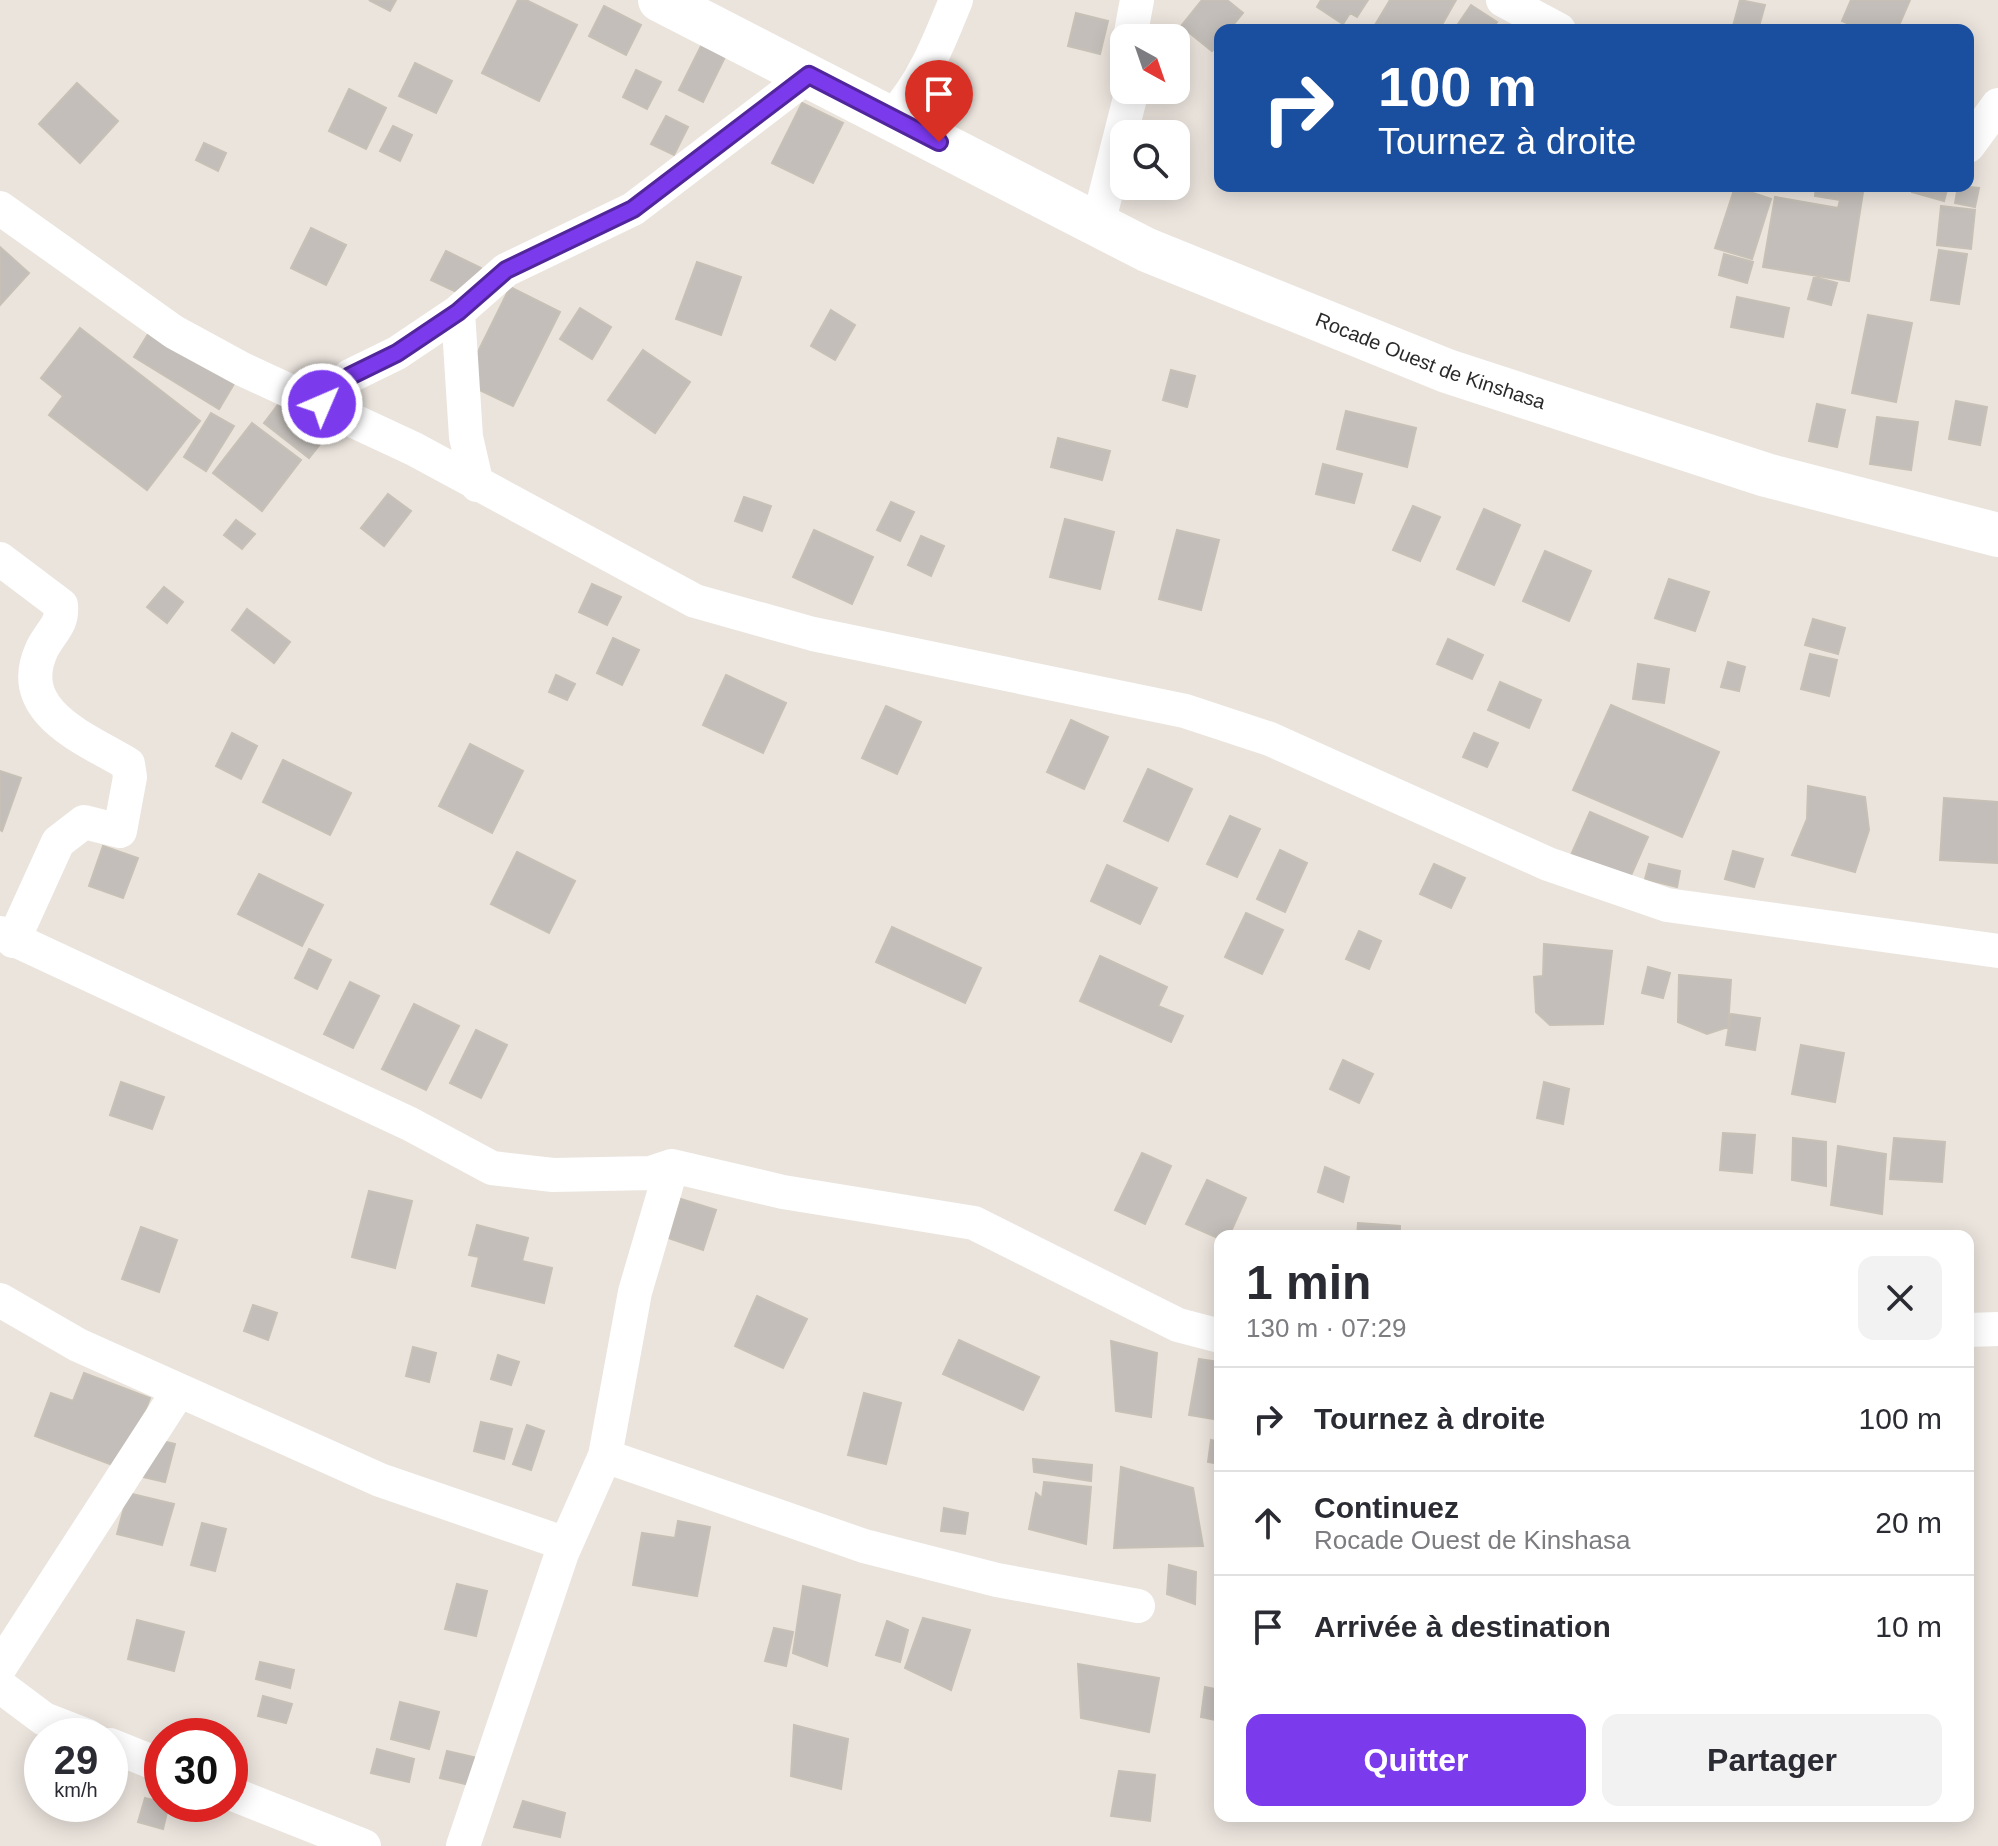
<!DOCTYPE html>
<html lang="fr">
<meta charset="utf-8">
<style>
:root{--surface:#fff;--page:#f2f2f3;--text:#2b2b33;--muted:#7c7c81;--line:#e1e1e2;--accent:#7c3aed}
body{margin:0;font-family:Arial,sans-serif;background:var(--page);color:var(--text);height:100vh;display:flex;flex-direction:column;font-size:30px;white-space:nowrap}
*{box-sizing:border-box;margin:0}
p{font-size:26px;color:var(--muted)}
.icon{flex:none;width:44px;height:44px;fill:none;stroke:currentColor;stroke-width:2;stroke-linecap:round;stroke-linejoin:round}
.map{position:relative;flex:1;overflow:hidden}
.panel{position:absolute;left:1214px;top:1230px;width:760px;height:592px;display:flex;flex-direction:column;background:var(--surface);border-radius:16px;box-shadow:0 4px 20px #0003}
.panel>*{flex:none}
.guide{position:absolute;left:1214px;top:24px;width:760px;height:168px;border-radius:16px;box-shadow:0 4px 20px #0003;background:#1a4fa0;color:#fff;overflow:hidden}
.needle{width:52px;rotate:140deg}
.fabs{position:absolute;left:1110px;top:24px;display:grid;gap:16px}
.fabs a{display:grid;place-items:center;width:80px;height:80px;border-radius:16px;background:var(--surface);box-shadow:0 4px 20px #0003;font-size:40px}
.speed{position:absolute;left:24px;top:1718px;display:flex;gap:16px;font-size:40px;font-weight:700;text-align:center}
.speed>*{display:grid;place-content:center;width:104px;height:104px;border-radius:50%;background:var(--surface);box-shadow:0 4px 20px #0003;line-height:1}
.speed small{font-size:20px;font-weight:400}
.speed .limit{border:12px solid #d22;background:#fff;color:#111}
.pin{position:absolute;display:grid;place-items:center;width:68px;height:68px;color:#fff;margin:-82px -34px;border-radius:50% 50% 50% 0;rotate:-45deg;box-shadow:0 0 8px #0007}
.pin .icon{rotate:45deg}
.me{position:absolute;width:88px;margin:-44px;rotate:45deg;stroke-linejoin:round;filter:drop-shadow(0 0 6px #0008)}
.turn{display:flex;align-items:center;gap:28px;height:168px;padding:0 32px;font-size:36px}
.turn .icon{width:104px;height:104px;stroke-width:2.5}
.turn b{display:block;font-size:56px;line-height:68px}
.round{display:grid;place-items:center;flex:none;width:84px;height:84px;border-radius:16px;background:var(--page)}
.headline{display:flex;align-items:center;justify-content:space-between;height:136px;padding:0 32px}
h1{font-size:48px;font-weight:800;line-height:60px}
.primary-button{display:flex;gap:16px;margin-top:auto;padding:16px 32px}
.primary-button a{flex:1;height:92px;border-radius:16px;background:var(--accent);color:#fff;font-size:32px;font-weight:800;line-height:92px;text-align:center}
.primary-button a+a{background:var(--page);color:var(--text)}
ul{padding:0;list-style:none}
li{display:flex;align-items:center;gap:24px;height:104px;padding:0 32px;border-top:2px solid var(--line)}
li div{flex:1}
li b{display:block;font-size:30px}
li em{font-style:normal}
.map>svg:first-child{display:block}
</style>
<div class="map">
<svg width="1998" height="1846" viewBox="0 0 1998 1846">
<rect width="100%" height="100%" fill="#ebe4dd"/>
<path fill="#c3beb9" stroke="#c6c0b6" stroke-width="2" d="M369 0H396L390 11Z
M518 0H526L577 25 539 101 482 73Z
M1202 0H1227L1243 13 1229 30H1220V42L1212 51 1181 26Z
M1321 0H1368L1357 17 1350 13 1343 24 1317 7Z
M1390 0H1456L1439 30H1372Z
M1740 0 1765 5 1758 30H1732Z
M1851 0H1910L1897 30H1863L1842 21Z
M1471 5 1497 22 1491 30H1454Z
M604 6 641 25 626 55 589 36Z
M1076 13 1108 21 1100 54 1068 46Z
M702 44 726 55 703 102 679 90Z
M415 63 452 81 436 113 399 96Z
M636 70 661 82 647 109 623 97Z
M77 83 118 121 80 163 39 124Z
M349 89 386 108 366 149 329 131Z
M802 103 843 123 813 183 772 163Z
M666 116 688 127 674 155 651 144Z
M393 126 412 135 400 161 380 151Z
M204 143 226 153 218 171 196 160Z
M1816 186H1864L1849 281 1763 267 1775 197 1838 208 1840 200 1815 196Z
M1913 186H1948L1944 201 1912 192Z
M1958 186 1979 188 1975 207 1955 203Z
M1735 187 1771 199 1752 259 1715 248Z
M1941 206 1975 210 1971 249 1937 245Z
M311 228 346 245 326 285 291 268Z
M0 247 29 273 0 305Z
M1939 250 1967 254 1959 304 1931 300Z
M446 251 481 268 467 297 431 280Z
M1724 254 1753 262 1747 283 1719 275Z
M697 262 741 277 721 335 676 319Z
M1814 277 1837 283 1831 305 1808 299Z
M510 287 560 312 513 406 463 382Z
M1737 297 1789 308 1783 337 1731 327Z
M580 308 611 327 592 359 560 339Z
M831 310 855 325 835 360 811 346Z
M1868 315 1912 323 1896 402 1852 393Z
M153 326 238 377 219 409 134 357Z
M80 328 200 421 147 490 49 415 63 396 41 378Z
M643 350 690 382 655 433 608 400Z
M1171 370 1195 376 1187 407 1163 400Z
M287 393 333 428 309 458 264 423Z
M1956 401 1987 407 1980 445 1949 439Z
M1817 404 1845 410 1837 447 1809 441Z
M1346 411 1416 428 1407 467 1337 449Z
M211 413 234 426 206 471 184 457Z
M1877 417 1918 422 1911 470 1870 464Z
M252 423 301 460 262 511 213 473Z
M1058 438 1110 451 1102 480 1051 467Z
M1323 464 1362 474 1354 503 1316 494Z
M388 494 411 511 384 546 361 528Z
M744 497 771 506 762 531 735 521Z
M891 502 914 512 900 541 877 530Z
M1413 506 1440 517 1420 561 1393 550Z
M1484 509 1520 525 1494 585 1457 569Z
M1065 519 1114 532 1100 589 1050 577Z
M236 520 255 534 242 549 224 535Z
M814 530 873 557 852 604 793 577Z
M1177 530 1219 540 1201 610 1159 599Z
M921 536 944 546 931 576 908 565Z
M1545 551 1591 571 1569 621 1523 601Z
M1669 579 1709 592 1695 631 1655 618Z
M592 584 621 597 607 625 579 612Z
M164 587 183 602 167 623 147 607Z
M247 609 290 642 274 663 232 630Z
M1813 619 1845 628 1838 654 1805 645Z
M613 638 639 650 622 685 597 673Z
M1448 639 1483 655 1472 679 1437 664Z
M1810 654 1837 660 1829 696 1801 689Z
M1728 662 1745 667 1739 691 1721 687Z
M1638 664 1669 669 1664 703 1633 699Z
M556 675 575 684 567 700 549 692Z
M726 675 786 703 763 753 703 725Z
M1500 682 1541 700 1529 728 1488 710Z
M1611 705 1719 752 1682 837 1573 790Z
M886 706 921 722 897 774 862 758Z
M1071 720 1108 737 1084 789 1047 772Z
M232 733 257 746 241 779 216 766Z
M1474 733 1498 743 1487 767 1463 757Z
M470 744 523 771 492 833 439 806Z
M283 760 351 793 330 835 263 802Z
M1148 769 1192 789 1168 841 1124 821Z
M0 771 21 778 2 831 0 830Z
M1808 786 1865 797 1869 830 1855 872 1792 855 1807 819Z
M1944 798 1998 802V863L1940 860Z
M1590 812 1648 837 1629 880 1571 855Z
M1230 816 1260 829 1237 877 1207 864Z
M103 846 138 858 123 898 89 886Z
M1280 850 1307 863 1285 912 1257 899Z
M1733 851 1763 859 1754 887 1725 879Z
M517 852 575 881 549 933 491 904Z
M1434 864 1465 878 1451 908 1420 894Z
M1649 864 1680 871 1677 887 1645 879Z
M1107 865 1157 888 1140 924 1091 901Z
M259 874 323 905 302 946 238 914Z
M1246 913 1283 930 1262 974 1225 957Z
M892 927 981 968 965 1003 876 962Z
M1359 931 1381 941 1369 969 1346 959Z
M1544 944 1612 951 1603 1024 1550 1025 1536 1012 1534 977 1543 976Z
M309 949 331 960 317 989 295 978Z
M1100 956 1167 987 1158 1006 1183 1016 1171 1042 1080 1001Z
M1648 967 1670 973 1663 998 1642 993Z
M1679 975 1731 980 1728 1027 1707 1034 1678 1022Z
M350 982 379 996 353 1048 324 1034Z
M414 1004 459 1026 426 1090 382 1069Z
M1731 1014 1760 1018 1755 1050 1726 1045Z
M476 1030 507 1045 481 1098 450 1083Z
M1801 1045 1844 1053 1835 1102 1792 1094Z
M1343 1060 1373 1074 1359 1103 1330 1089Z
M121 1082 164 1097 152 1129 110 1115Z
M1544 1082 1569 1089 1563 1124 1537 1118Z
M1723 1133 1755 1135 1752 1173 1720 1170Z
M1793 1138 1826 1142V1186L1792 1180Z
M1894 1138 1945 1142 1942 1182 1890 1179Z
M1838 1146 1886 1154 1882 1214 1831 1205Z
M1142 1153 1171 1166 1145 1224 1115 1210Z
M1325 1167 1349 1177 1343 1202 1318 1192Z
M1207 1180 1246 1198 1229 1236 1220 1239 1186 1224Z
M369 1191 412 1201 395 1268 352 1257Z
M681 1199 716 1210 703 1250 668 1238Z
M1358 1223 1400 1226V1236H1357Z
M477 1225 528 1238 522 1261 552 1268 544 1303 472 1286 479 1257 469 1255Z
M141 1227 177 1240 159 1292 122 1279Z
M757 1296 807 1319 783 1368 735 1346Z
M253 1305 277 1313 268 1340 244 1331Z
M959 1340 1039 1377 1023 1410 943 1374Z
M1111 1341 1157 1353 1151 1417 1116 1411Z
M413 1347 436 1353 429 1382 406 1376Z
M498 1355 519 1362 511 1385 491 1379Z
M1199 1359 1220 1362V1420L1189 1415Z
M84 1373 150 1398 123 1469 35 1436 51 1393 73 1401Z
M864 1393 901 1403 886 1464 848 1455Z
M481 1422 512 1429 504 1459 474 1451Z
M527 1425 544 1431 531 1470 513 1464Z
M149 1438 175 1444 165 1482 139 1476Z
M1211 1440 1220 1442V1464L1208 1462Z
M1033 1459 1092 1465 1091 1481 1034 1472Z
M1121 1467 1193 1488 1203 1546 1114 1548Z
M1044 1482 1091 1487 1086 1544 1029 1529 1036 1493 1042 1498Z
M128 1493 174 1504 162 1545 117 1534Z
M944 1508 968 1513 965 1534 941 1531Z
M678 1521 710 1527 697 1596 633 1585 642 1533 675 1538Z
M202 1523 226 1529 215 1571 191 1565Z
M1169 1565 1196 1572 1195 1604 1167 1594Z
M457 1584 487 1591 476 1636 445 1629Z
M803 1586 840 1595 827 1666 793 1653Z
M923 1618 970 1630 951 1690 905 1668Z
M137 1620 184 1632 174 1671 128 1659Z
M887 1621 908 1630 900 1662 876 1655Z
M774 1628 793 1632 786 1666 765 1661Z
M260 1662 294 1670 290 1688 256 1679Z
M1078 1664 1159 1678 1149 1732 1081 1718Z
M1205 1687 1220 1690V1721L1201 1717Z
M263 1696 292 1704 286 1723 258 1716Z
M400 1702 439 1712 429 1749 391 1739Z
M794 1725 848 1739 841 1789 791 1776Z
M377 1749 414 1759 409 1782 371 1773Z
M447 1751 486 1760 478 1787 440 1778Z
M1119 1771 1155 1775 1150 1821 1111 1816Z
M145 1798 169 1804 163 1829 138 1822Z
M523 1801 565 1813 560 1837 514 1827Z"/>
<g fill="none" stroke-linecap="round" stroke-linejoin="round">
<path stroke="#fff" stroke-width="34" d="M1503 0 1559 30
M1130 38 1137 0
M892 117C923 84 939 42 956 0
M1968 146 1998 105
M0 208 174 332 242 369 414 449 695 601 813 634 1185 711 1270 739 1548 864 1667 905 1998 951
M1098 224 1132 90
M458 312 466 437 477 485
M322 404 350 376 397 353 458 312 506 270 633 209 809 75
M0 559 61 605C63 625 51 631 42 649 13 712 85 738 128 764L130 777 120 831 84 822 58 842 13 941
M0 933 410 1124 492 1168 553 1175 651 1173 672 1166 783 1192 974 1223 1178 1325 1220 1336
M672 1166 635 1292 605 1456 864 1546 997 1580 1138 1606
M0 1300 78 1345 380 1480 566 1544
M1968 1330 1998 1329
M0 1667 178 1392
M0 1686 44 1719 88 1736
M110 1745 162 1766
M230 1793 364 1846
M463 1846 562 1553 605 1456"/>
<path stroke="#fff" stroke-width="44" id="s1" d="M660 0 1147 250 1447 371 1766 475 1998 535"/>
</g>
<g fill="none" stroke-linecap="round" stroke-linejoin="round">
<g stroke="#51269a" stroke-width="20">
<path id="route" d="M322 404 350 376 397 353 458 312 506 270 633 209 809 75 939 142"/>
</g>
<use href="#route" stroke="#7c3aed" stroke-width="14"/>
</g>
<g text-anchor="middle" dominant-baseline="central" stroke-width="7" stroke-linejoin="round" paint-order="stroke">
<g font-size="20" fill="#2a2a2a" stroke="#fff">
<text stroke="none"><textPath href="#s1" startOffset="852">Rocade Ouest de Kinshasa</textPath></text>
</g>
</g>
</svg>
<div class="fabs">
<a><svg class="needle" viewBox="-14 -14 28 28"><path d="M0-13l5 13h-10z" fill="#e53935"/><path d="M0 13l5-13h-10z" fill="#7c7c81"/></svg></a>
<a><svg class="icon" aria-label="search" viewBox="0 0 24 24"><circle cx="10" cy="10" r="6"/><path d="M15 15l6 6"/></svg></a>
</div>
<div class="speed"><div>29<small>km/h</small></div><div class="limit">30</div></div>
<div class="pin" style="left:939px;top:142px;background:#d93025"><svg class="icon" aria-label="arrive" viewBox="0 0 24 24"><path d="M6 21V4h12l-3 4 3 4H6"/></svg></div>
<svg class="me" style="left:322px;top:404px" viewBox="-20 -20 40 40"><circle r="17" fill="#7c3aed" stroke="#fff" stroke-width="3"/><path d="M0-11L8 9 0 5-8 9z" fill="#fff"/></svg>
<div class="guide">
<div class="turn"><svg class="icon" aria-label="right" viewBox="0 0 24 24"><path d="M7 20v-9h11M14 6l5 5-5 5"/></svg><div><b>100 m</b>Tournez à droite</div></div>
</div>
<section class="panel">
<div class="headline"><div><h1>1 min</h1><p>130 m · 07:29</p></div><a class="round"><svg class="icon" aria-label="close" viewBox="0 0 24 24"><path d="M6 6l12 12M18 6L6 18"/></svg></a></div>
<ul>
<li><svg class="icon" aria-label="right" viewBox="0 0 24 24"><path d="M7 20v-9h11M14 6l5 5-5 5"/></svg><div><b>Tournez à droite</b></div><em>100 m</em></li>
<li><svg class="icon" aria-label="ahead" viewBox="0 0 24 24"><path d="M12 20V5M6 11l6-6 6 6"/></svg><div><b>Continuez</b><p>Rocade Ouest de Kinshasa</p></div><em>20 m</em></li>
<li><svg class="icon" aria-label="arrive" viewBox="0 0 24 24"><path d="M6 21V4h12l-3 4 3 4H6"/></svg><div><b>Arrivée à destination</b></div><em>10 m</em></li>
</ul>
<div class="primary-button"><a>Quitter</a><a>Partager</a></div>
</section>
</div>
